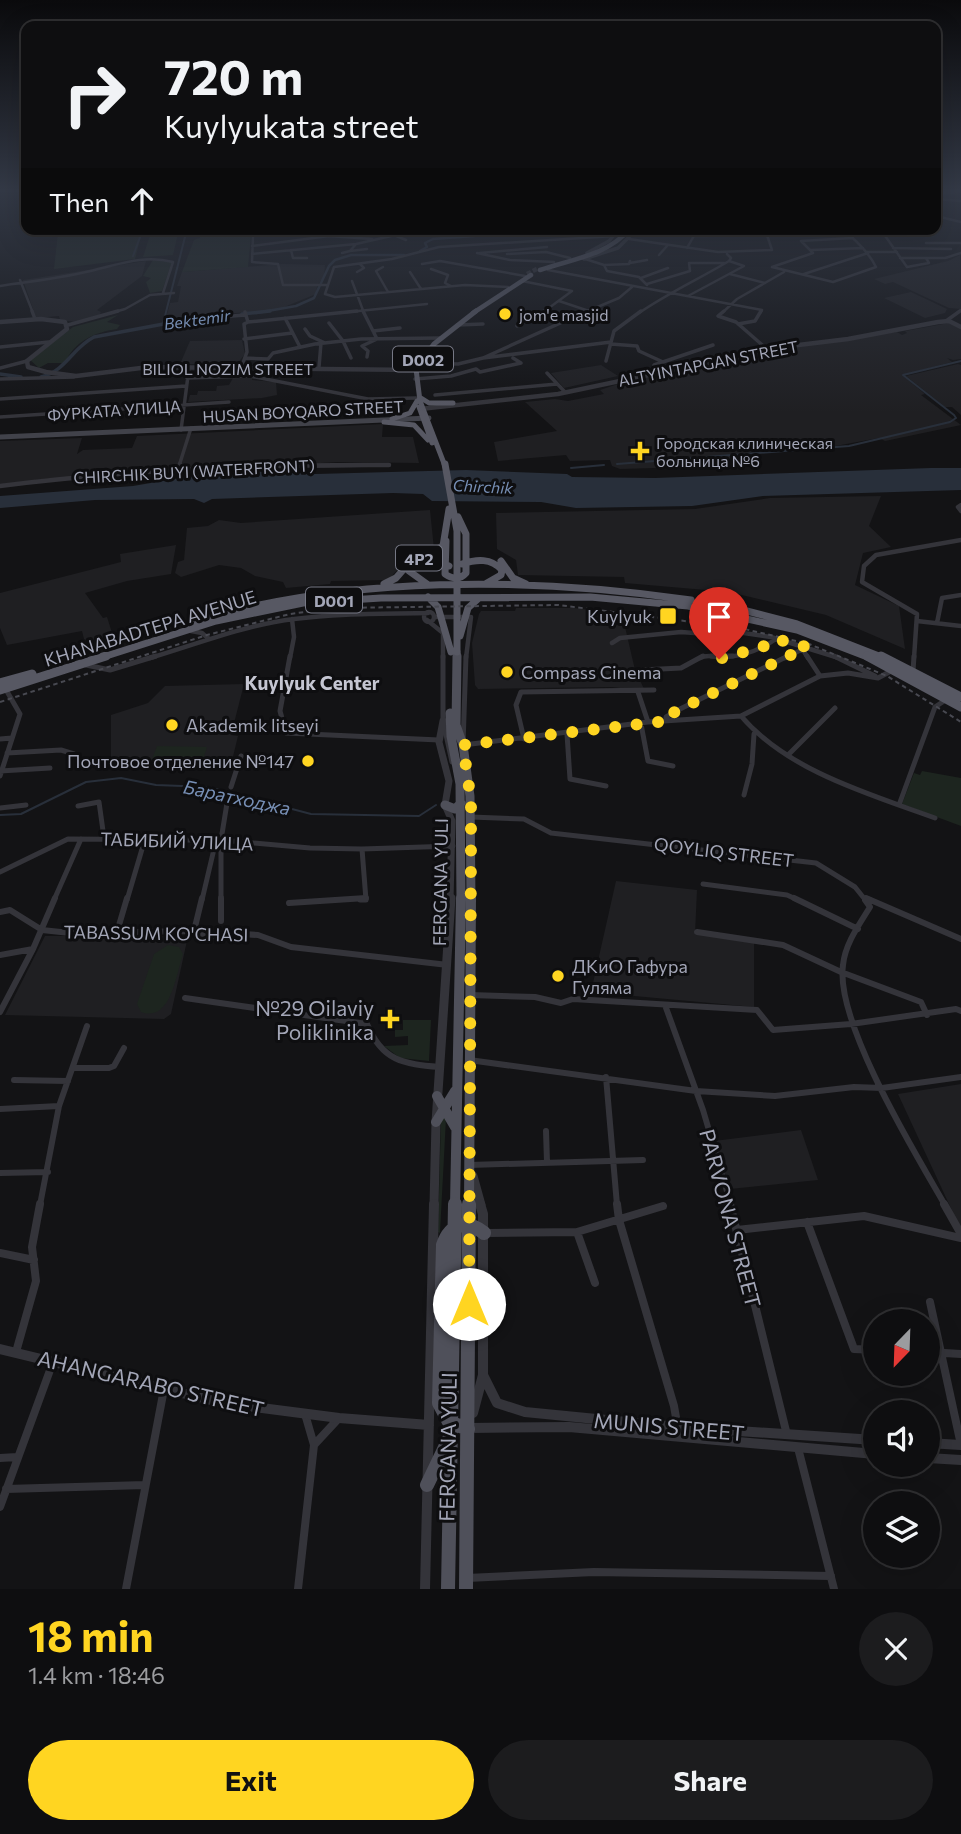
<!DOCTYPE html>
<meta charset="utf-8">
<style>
:root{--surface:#0e0e10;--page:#1c1c1e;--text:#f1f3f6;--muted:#9b9c9f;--line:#2e2e30;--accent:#ffd521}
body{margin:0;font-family:Commissioner,sans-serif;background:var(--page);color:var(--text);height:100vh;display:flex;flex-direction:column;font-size:26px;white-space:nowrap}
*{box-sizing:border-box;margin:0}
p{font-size:23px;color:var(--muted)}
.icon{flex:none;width:38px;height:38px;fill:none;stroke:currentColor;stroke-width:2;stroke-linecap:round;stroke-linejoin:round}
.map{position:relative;height:1589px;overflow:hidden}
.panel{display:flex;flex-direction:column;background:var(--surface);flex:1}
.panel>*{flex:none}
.hud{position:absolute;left:21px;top:21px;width:920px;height:214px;border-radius:14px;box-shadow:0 7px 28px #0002,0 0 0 2px var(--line);background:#0e0e10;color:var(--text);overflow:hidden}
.needle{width:46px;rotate:203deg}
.fabs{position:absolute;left:863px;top:1309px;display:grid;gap:14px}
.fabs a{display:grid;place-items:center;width:77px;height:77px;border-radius:50%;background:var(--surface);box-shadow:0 7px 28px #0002,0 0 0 2px var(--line);font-size:35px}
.pin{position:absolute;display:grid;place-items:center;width:60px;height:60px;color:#fff;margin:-72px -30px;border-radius:50% 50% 50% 0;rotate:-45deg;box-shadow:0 0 7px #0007}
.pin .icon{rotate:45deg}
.me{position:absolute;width:77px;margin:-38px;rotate:0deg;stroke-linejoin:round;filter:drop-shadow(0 0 5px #0008)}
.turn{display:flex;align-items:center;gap:24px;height:147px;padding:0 28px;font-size:32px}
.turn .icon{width:91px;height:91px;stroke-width:2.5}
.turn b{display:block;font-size:49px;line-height:60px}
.then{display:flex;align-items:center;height:66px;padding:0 28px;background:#0003;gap:14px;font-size:26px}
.round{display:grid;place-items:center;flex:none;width:74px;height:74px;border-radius:37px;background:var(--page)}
.overview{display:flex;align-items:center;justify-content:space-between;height:119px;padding:0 28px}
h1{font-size:42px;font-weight:700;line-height:52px;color:var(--accent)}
.primary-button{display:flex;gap:14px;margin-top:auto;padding:14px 28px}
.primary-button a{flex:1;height:80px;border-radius:42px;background:var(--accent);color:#111;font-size:28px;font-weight:700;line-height:80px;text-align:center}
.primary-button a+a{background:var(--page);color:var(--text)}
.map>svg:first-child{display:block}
</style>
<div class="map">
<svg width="961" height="1589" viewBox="0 0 961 1589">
<rect width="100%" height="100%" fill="#131315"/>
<path fill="#1f1f22" d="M960 255 961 309 949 308 893 282 885 284 874 279 948 261Z
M146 261 142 276 97 310 101 312 99 317 76 322 60 320 59 316 36 318 23 280Z
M282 264 325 265 324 277 317 286 316 294 277 310 195 316 165 322 170 303 178 302 181 286H177L182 272Z
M911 292 947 309 945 313 925 318 884 298Z
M949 323 961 329V359L953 360 947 358 952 362 902 375 925 394 921 395 961 425 885 441 879 438 819 449 753 453 761 463 758 465 620 469 612 466 610 460 570 461 566 455 498 461 494 442 557 431 525 402 555 399 568 401 604 394 600 390 630 380 809 345 897 332 902 335 907 333 905 331Z
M242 340 245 354 237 364H180L190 341Z
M958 364 961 365V415L952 407H945L906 376Z
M601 365 618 376 564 388 551 373Z
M252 377V380L276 382 277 395 262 398 188 402 190 395H197L198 391H216L217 386 229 385 233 378Z
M383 424 382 437H413L419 463 339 462 188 470 42 479 0 485V441L82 438 77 454 83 450 132 448 137 436Z
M881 496 869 526 891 547 863 553 855 585 899 606 905 649 826 615 729 592 625 583 624 577 518 575 516 560 497 549 496 513 695 509 770 498Z
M430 510 434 549 408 559 388 580 331 581 330 584 286 588 283 582 255 576 241 568 219 565 181 577 175 573 178 562 184 560 187 528 208 526 219 520 241 523Z
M176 545 171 574 127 581 85 593 103 618 107 617 113 636 88 641 84 639 82 631 7 645 0 628V593L121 562 120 554Z
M516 608H574L622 614 635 670 645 691 612 687 478 689 475 685 472 643 479 614 481 611H515Z
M244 684 231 735 238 736 230 769 139 767 111 763V715L148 703 165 686Z
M616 881 697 890 695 934 754 943V1007L591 992Z
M45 936H188L171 1014 164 1019 5 1015Z
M961 1084V1230L898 1094Z
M801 1130 818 1180 730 1189 714 1141Z"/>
<path fill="#1d251f" d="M80 229H143L135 259 54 269 58 233Z
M152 229H179L173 255 143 257Z
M200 229H258L262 230 251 235 248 267 182 272 194 240 200 238Z
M153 260 172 262 162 291 150 293 146 282 151 278 143 276Z
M118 315 107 322 120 325 117 329C94 332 74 342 65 363H48L39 368 30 360 73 327Z
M157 746 207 747 202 763 151 762Z
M922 771 961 778V826L902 804 914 773 920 775Z
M168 945 179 947 183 954C176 974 171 1023 141 1012L137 1004 154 954Z
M403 1020H431L429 1061 400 1058 384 1046 408 1045V1036L395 1037V1030H403Z
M441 1118H446L440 1233 438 1232Z"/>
<path fill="#282f3a" d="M931 468H961V490L763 496 692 506 576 508 541 502 432 501 423 494 393 493 212 499 204 503 194 499 95 500 0 508V496L133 486 215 472 232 475 243 469 316 474 466 470 567 474 572 477 655 478Z"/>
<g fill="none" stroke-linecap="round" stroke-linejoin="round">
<path stroke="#282f3a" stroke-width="2" d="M133 256 143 229
M163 324 187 229
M617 464 849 446 950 422 956 418 954 415 903 375 961 361
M571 468 604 465
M0 815 21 814 86 782 121 778 156 785 208 787 311 814 419 816 436 805"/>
<path stroke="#282f3a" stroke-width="2.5" d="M420 251 427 247 425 243 433 239 474 236 502 229
M256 313 296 306 314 298 329 266 335 260 351 255H404"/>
<path stroke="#282f3a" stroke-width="3.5" d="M242 314 270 311
M0 374 21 377
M41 377C66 371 72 348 94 337L201 317"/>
<path stroke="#303035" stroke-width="4.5" stroke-dasharray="4.5 2" stroke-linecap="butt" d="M527 274 537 269"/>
<path stroke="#34343a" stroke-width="2.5" d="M936 199 961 201
M936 216 961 222
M265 229 253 236 252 262 278 264 283 285H328
M422 229 434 235
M842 229C856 240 868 251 876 267L833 282 772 267 813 253 801 241 853 238
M842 230H881
M635 231 666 229
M387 232 406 240
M496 232 508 229
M692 236 777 235 779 234 776 230 786 229
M629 239 718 252 772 250 767 235
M926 243H961
M252 246 329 236 372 239
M687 248 695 234 693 229
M893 248 951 249
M291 250 293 258H307
M811 250 863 248
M350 251 367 249
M867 252H897
M342 253 350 251 356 244
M477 253 510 260 554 262
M480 253 547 247
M252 254 356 244 422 229
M507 254 546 252 570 258
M659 255 667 246
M582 258 604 265 607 271 639 277 647 285
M900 258H945L961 253
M926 258 929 263 907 267 881 230 936 229
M630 263 647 260
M422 264 440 261 525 276
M604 265 629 264 630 261
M383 267 376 271 388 292
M431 269 448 275 445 283 451 286
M548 270 762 310 760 313
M357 272 364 268 360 264
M410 272 421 289
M730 274 765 283
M804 274 868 253
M641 278 668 268
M20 280 33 313
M352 281 364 313
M522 281 572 291 542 313
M647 284 690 271 689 263H724
M0 286C32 281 66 278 98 269 123 263 146 255 173 262L163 293
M508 287 465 285 335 297 325 294 334 267 392 259 439 247 614 236
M688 296 744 266 729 261
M559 301 589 311
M111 313 125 309 150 295 174 293
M339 313 427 304
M583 313 619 298 632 287
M639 313C668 293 699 279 729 261L731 258 727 254
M722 313 737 299 784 272
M957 313 961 310"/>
<path stroke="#34343a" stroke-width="3.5" d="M32 311 35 319
M363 311 377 339 362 346 368 351 367 357
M724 311 718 316 736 322 768 350
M285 318 300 347
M195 319 245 315
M946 321 960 311
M248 322 357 311
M329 323 343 341 351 358
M738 324 755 321 761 311
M68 325 118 311
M457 325 483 324
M517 326 544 311
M305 329 310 336 325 343
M373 331 400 328
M244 339 292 333
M611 344 637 346 639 351 663 362
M0 347 49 342
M245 358 268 359 273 353 315 344 361 339 440 338
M483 358 611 342
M606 361 614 331 641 311
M420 363 458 364 483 358 587 311
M319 367 321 343
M0 368 27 361
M241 368 247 352 244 324 248 322 245 312
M660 372 654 365 713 345
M547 373 565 392
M187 378 250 376 368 399 416 398
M0 379 74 377
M415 379 451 376 476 369 480 372 521 363 513 358
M435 395 557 384
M0 399 186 386
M0 417 229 402
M181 430 189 368
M179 466 191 428
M312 466 389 465"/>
<path stroke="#34343a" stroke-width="4.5" d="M177 472 180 464
M0 486C128 470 260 464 389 465
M961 505 958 507 961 511
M424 617a5 5 0 1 1 10 0a5 5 0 1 1-10 0Z
M435 617H471L466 658
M427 620 443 633V658
M917 621 961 626
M937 623 942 598 961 595
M191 631 202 633 209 639
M612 643 620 638 681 632 708 634
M803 650 808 658
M150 658C197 644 245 625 294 619 339 613 383 614 428 613
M290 658 294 637 292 619
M700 658C707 654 713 657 722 657 741 657 760 650 776 639
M719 658 708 634 710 628 771 637 839 658
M785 658 807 647
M914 658 917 614 862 582 864 566 876 555 961 540"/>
<path stroke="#34343a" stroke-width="5" d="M290 656 280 711 286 733 439 740
M443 656V721L452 762
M466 656 463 745 648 722 741 716 820 676 848 673 878 678 893 670
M711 656H733
M718 656 719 659
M807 656 820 676
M834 656 875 676
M86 665 110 670 156 656
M641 670 681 668 703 656
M913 671 914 656
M638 692 648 722
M741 716C788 771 869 794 935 818
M666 721V717L678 710 788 656
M641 724 648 761 673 766
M567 734 570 779 606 786
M0 739 12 738
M524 739 516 705 521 692 654 690
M7 753 61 750 74 754
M789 754 835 708
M0 771 50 768
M0 776 20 714 5 688
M231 787 241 756
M744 795 752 764 754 734
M899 805 935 707 947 699
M78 806 99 802 104 838
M0 808 26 805
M471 817 524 819 551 833 816 863 855 887 863 897 871 900
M221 840V900
M0 872 68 839 221 840 310 848 362 849 453 846
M703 884 787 895 798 900
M54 900 81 839
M127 900 145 839
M202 900 214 849 221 840 228 797
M360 900H366L362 849"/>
<path stroke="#34343a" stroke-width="6" d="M221 898V921
M794 898 858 929
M866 898 961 939
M865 900 870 907C859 925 845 944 843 965 835 1022 915 1153 945 1205
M289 903 366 898
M0 912 10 910 42 930 70 933 194 931 207 937 225 933 258 935 291 947 448 965
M194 931 202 898
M117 932 127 898
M697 932 783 945 841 972 921 1002 927 1015
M0 955 33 949 55 898
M470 995 535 997 561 1003 573 999 757 1010 773 1030 851 1024 956 1009 961 1011
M185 998 367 1024C382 1061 403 1064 440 1067
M665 1005 703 1110 731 1205
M0 1012 33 949
M469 1060 696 1091 775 1096 854 1087 882 1088 961 1077
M73 1068H109L114 1066 124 1048
M606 1077 617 1205
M14 1080 68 1081
M0 1109 59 1106
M546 1131 547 1162
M469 1165 643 1160
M0 1173 48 1172
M40 1205 59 1106 87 1026"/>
<path stroke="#34343a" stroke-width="8" d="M617 1204 619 1220 674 1406 678 1429
M730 1204 787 1435
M944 1204 961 1234
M807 1222 854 1349 875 1350
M737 1230 864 1216 961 1238
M577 1232 595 1283
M487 1233 577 1232 663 1206
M0 1253 34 1260
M930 1302 961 1445
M16 1352 36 1281 32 1247 40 1204
M928 1352 961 1354
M305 1414 314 1445
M798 1448 834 1589
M0 1458 17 1457
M6 1489 145 1485
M0 1507 53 1362
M467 1578 594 1572 831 1576
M126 1589 164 1389
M298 1589 314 1445 339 1418"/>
<path stroke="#34343a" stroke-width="3.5" d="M936 194 961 191
M587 253 609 241 619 229
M584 259 618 248 637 229"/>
<path stroke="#34343a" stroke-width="4.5" d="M0 322 41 319 65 322 67 329 27 361 28 367 46 372 76 376 149 367 416 370
M420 409 558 394 782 347 848 339 938 322 949 321 961 327"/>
<path stroke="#34343a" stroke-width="7" d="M443 721 439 742 449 781 445 805 452 821 450 900"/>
<path stroke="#34343a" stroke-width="9" d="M473 1176 481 1205
M434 1205 436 1122 451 898"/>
<path stroke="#34343a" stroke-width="10" d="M0 1349 223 1403 339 1418 429 1425
M483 1375 497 1403 525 1412 678 1427 875 1440
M473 1413 483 1375V1214L480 1204
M469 1428 569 1427 875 1454
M928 1443 961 1445
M928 1458 961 1460
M425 1589 434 1204"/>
<path stroke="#41424a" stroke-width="5" d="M0 437 429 418"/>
<path stroke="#4f505a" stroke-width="7" d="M457 658V652"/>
<path stroke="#4f505a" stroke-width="9" d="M457 656 456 725 463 745 470 796 471 900
M450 713 451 736 460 784 461 900
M445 805 455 809 461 803"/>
<path stroke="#4f505a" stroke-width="10" d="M437 1096 455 1127
M436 1122 455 1091
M455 1205 461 898
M469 1205 471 898"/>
<path stroke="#4f505a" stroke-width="14" d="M468 1429 449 1422 439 1403 443 1245C450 1224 467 1219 484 1233
M427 1485 450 1437
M448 1589 455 1204
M466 1589 469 1204"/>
<path stroke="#575863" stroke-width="4.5" d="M540 270C572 259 606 256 630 229
M473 313 531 275"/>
<path stroke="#575863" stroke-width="5" d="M421 398 429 403H453
M419 407 432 443
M392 419 410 413 417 401
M384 422 414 425 428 440
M445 466 420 401 416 369 434 344 476 311"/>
<path stroke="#575863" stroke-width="7" d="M445 464 457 531V652
M446 541 445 574C452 579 460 580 466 573V534L458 517
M501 561 513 578 526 584
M462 564C477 559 491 558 502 570L501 575 487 583
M384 584 396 578 410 562 443 546 449 509
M427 584 409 571 413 565 433 560 449 566
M428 597 438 607 451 652
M739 609 797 624 884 658
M192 622C348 575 531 577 691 600
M460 636 468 608 479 598
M100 658 216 621 303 603 381 598 590 597 688 606 797 630 870 658"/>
<path stroke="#575863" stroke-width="9" d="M867 656 961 707
M881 656 961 697
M0 683 32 674
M0 690 106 656"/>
<path stroke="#484951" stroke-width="2" stroke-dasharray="4.5 3.5" stroke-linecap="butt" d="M0 702 207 635 290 614 336 608 558 605 740 628 809 644 887 676 961 722"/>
</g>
<linearGradient id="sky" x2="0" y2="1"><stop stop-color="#0a0a0c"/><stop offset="0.46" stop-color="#333946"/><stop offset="1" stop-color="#333946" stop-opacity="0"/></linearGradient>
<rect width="961" height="413" fill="url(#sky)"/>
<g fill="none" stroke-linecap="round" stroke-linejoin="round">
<path stroke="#ffd521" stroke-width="12" stroke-dasharray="0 21.6" d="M469 1304 471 842V801L463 745 666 721V717L678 710 807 647 776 639 768 645 719 659"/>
</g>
<g fill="#ffd521" stroke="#0e0e10" stroke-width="2.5">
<circle cx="505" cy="314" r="7"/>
<path d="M636.5 440.5h7v7h7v7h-7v7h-7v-7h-7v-7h7z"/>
<rect x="659" y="607" width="18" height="18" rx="3.5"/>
<circle cx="507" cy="672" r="7"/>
<circle cx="172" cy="725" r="7"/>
<circle cx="308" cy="761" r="7"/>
<circle cx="558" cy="976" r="7"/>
<path d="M386.5 1008.5h7v7h7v7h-7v7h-7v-7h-7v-7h7z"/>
</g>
<g text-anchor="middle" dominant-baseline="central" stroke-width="6" stroke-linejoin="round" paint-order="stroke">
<g font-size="16" fill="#a3a6b7" stroke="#0e0e10" text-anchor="start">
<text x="519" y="314">jom'e masjid</text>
<text x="656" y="442">Городская клиническая<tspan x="656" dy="18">больница №6</tspan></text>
</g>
<g font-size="16" font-style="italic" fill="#778fb5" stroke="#0e0e10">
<text transform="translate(197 319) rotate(-8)">Bektemir</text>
<text transform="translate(483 486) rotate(3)">Chirchik</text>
</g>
<g fill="#0e0e10" stroke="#767885" stroke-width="2">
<rect x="393" y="346.5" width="60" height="25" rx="5"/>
<rect x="396" y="545.5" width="46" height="25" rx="5"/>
<rect x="306" y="587.5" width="56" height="25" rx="5"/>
</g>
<g font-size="16" font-weight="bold" fill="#a3a6b7">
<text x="423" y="359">D002</text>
<text x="419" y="558">4P2</text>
<text x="334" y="600">D001</text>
</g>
<g font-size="16" fill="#a3a6b7" stroke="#0e0e10">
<text transform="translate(708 363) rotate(-11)">ALTYINTAPGAN STREET</text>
<text x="228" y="368">BILIOL NOZIM STREET</text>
<text transform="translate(114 410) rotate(-4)">ФУРКАТА УЛИЦА</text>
<text transform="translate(303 411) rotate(-3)">HUSAN BOYQARO STREET</text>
<text transform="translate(194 471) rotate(-3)">CHIRCHIK BUYI (WATERFRONT)</text>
</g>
<g font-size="18" fill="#a3a6b7" stroke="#0e0e10" text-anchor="start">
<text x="652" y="616" text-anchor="end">Kuylyuk</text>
<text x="521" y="672">Compass Cinema</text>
<text x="186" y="725">Akademik litseyi</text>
<text x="294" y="761" text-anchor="end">Почтовое отделение №147</text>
<text x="572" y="966">ДКиО Гафура<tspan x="572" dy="21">Гуляма</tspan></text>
</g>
<g font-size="18" fill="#a3a6b7" stroke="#0e0e10">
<text transform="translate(150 628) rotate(-17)">KHANABADTEPA AVENUE</text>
<text transform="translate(177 841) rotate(2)">ТАБИБИЙ УЛИЦА</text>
<text transform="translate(724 852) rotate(7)">QOYLIQ STREET</text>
<text transform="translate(440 882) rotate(-89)">FERGANA YULI</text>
<text transform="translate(156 933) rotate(1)">TABASSUM KO'CHASI</text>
</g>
<g font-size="19" font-weight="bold" fill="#c5c6d2" stroke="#0e0e10">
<text x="312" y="682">Kuylyuk Center</text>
</g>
<g font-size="19" font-style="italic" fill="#778fb5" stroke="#0e0e10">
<text transform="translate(237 797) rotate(12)">Баратходжа</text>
</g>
<g font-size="21" fill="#a3a6b7" stroke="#0e0e10" text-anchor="end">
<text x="374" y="1007">№29 Oilaviy<tspan x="374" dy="24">Poliklinika</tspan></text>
</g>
<g font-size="21" fill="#a3a6b7" stroke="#0e0e10">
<text transform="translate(731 1218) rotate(75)">PARVONA STREET</text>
<text transform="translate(151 1383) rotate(13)">AHANGARABO STREET</text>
<text transform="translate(669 1426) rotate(5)">MUNIS STREET</text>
<text transform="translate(447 1447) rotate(-89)">FERGANA YULI</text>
</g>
</g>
</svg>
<div class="fabs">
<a><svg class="needle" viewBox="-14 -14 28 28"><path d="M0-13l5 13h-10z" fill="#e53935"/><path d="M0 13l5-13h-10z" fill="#9b9c9f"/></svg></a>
<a><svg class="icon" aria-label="sound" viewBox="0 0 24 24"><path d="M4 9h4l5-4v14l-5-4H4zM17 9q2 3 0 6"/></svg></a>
<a><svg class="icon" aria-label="layers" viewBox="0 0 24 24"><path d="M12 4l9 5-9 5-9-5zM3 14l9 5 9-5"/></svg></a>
</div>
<div class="pin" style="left:719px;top:659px;background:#d93025"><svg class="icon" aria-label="arrive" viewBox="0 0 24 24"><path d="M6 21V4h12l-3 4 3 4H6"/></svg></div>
<svg class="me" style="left:469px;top:1304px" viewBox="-20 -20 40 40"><circle r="19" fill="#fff"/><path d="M0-13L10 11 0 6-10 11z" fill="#ffd521"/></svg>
<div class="hud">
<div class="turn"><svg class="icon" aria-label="right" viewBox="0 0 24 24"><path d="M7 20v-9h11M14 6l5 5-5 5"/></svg><div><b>720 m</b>Kuylyukata street</div></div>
<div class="then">Then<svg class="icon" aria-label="ahead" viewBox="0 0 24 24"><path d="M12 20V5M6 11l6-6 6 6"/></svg></div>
</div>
</div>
<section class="panel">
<div class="overview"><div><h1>18 min</h1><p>1.4 km · 18:46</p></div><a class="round"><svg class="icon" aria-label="close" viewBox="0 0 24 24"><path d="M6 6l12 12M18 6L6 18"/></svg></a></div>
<div class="primary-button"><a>Exit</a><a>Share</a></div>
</section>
